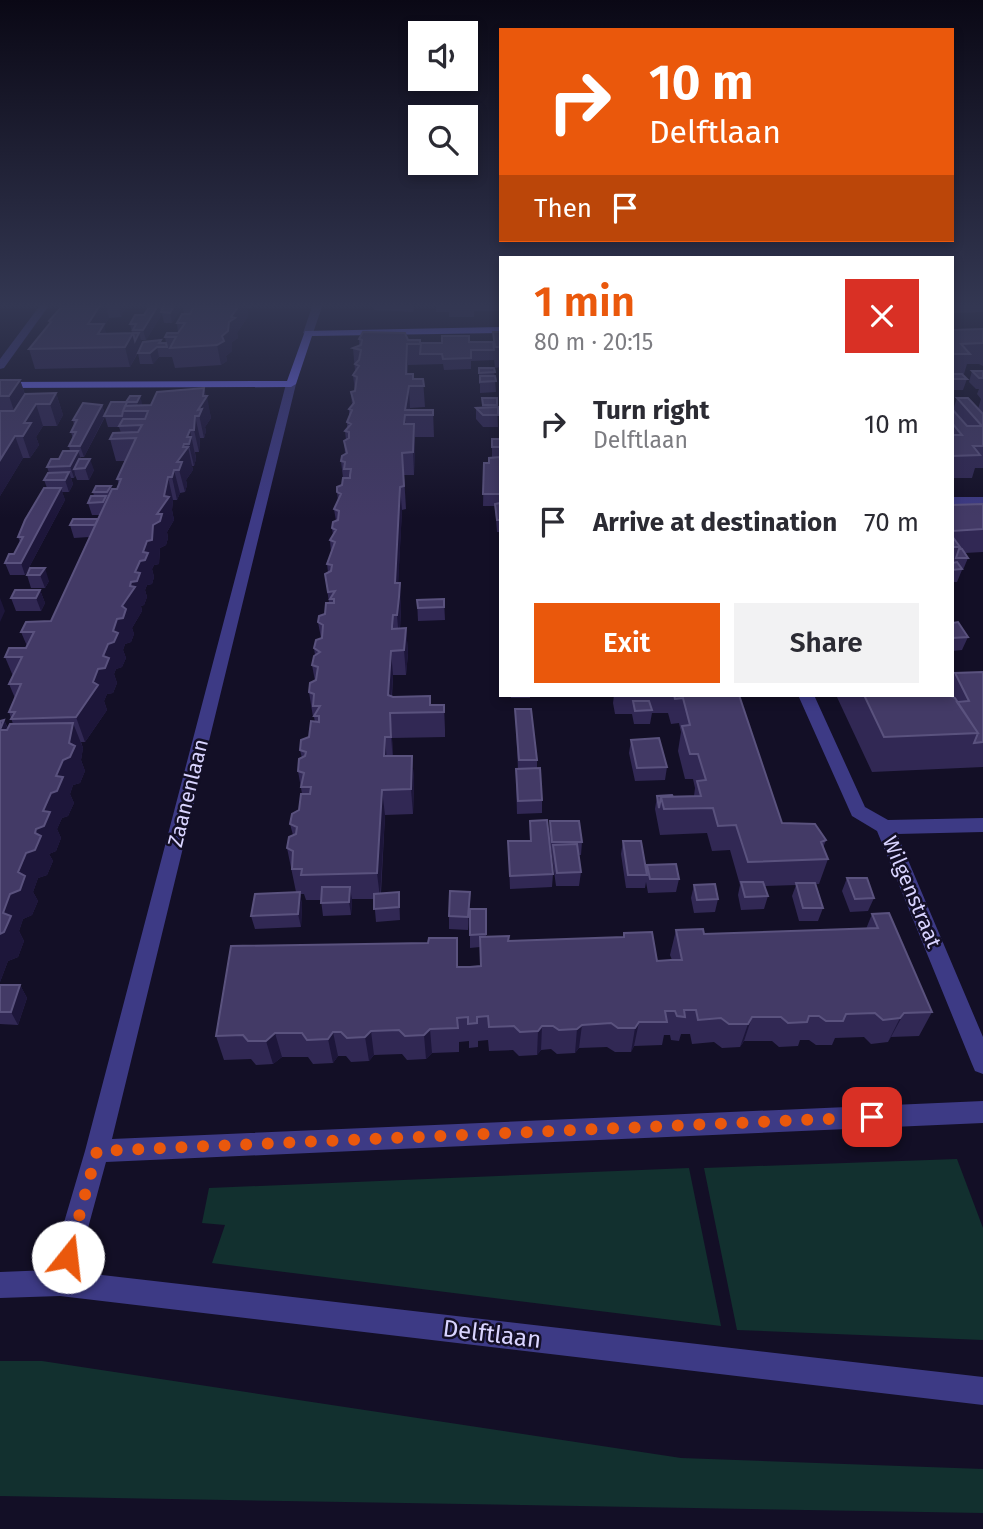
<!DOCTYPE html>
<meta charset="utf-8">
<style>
:root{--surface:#fff;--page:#f2f2f3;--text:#2b2b33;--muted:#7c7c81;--accent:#ea580c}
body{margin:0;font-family:"Fira Sans",sans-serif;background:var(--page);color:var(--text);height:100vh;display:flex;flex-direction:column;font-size:26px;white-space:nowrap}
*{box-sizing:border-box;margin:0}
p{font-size:23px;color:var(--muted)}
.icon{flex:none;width:38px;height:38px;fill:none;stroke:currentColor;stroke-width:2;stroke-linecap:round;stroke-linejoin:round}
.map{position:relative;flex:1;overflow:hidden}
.sheet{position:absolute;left:499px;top:256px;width:455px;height:441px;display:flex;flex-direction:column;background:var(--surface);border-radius:0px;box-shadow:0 4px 10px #0003}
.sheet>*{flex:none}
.top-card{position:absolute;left:499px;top:28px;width:455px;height:214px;border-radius:0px;box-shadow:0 4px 10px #0003;background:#ea580c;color:#fff;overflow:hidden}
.buttons{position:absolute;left:408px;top:21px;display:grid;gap:14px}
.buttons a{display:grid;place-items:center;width:70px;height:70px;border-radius:0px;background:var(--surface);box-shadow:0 4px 10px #0003;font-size:35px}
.pin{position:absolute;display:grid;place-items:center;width:60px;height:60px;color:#fff;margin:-30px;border-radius:14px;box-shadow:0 4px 10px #0006}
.me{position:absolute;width:77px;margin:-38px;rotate:16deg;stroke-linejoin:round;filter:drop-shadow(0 0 5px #0008)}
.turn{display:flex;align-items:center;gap:24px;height:147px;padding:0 35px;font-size:32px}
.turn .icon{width:91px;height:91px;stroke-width:2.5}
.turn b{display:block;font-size:49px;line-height:60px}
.then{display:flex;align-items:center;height:66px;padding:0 35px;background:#0003;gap:14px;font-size:26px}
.round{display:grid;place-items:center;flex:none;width:74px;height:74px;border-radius:0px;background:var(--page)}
.head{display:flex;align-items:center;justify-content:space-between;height:119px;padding:0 35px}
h1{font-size:42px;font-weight:600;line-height:52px;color:var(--accent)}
.action{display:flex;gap:14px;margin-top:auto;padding:14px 35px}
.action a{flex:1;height:80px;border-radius:0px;background:var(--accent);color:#fff;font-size:28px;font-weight:600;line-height:80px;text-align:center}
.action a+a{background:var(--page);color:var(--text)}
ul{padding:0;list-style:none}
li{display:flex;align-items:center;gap:21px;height:98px;padding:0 35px}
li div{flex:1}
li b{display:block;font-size:26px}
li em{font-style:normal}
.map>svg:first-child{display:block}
</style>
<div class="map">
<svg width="983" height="1529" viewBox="0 0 983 1529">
<rect width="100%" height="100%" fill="#130f26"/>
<path fill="#12302f" d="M957 1159 983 1228V1340L737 1330 704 1168Z
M689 1168 721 1326 212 1263 225 1225 202 1223 209 1188Z
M0 1361H42L681 1458 983 1469V1513L0 1496Z"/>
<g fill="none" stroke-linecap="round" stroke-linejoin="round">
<path fill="#3d3a85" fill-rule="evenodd" d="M41 304H50L4 368 0 369V359Z
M313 304H323L313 333 308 336 303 333Z
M291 381 296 384 112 1139 983 1101V1123L106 1162 76 1272 983 1377V1405L60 1296 0 1298V1272L50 1270 85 1151 286 384Z
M952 497H983V505H952Z
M798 695H814L865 807 888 820 983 818V832L897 834 983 1037V1074L975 1071 972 1064 877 831 852 816Z"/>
<path fill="#6f6bff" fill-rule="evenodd" d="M500 327V333L312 336 296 384 291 387 0 388V382L287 381 305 331Z"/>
</g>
<path fill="#312854" d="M62 304H127L121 317 109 318 104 326 106 334 132 333 130 324 144 315 151 304H181L182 307 172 323H164L162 314 146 340H141L142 344 137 352 138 353 161 340 162 343H166L165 337 178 333 177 323 184 314 182 304H252V308H247L248 316 237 333 238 338 232 342V351L226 356 227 361 221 365 175 368 172 357H159L153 364H140L138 353 130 367 35 369 29 349 50 323 49 321 62 306Z
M374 304H415L413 312 374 310Z
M436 304H500V311H474V317H449V310V312H436Z
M952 304H983V312L952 313Z
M983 329V366L979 364H967L964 374H962L967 379 963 390H952V330Z
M493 332H500V367L495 368 494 359V360L471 361V369L444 370 443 364 408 365V374L413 379H423L425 407 410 408V410H433L434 437H415L414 475H404L406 509 402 510 398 583 401 607 400 629 406 628 408 653 406 675H393L392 697 430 696 431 705H444L445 730V737L392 738 393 756H412L414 781 413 814 385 815 381 893 399 892 400 920 376 922 374 899H352L351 915 323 916 321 900H306L304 894H300L302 905 301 927 255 929 251 916 296 892 287 848 293 835 290 824 299 810 302 794 298 771 302 758 300 750 309 737 315 722 314 717H313L309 692 315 681 312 665 315 655 314 648 321 638 318 622 325 614 329 603 325 574 328 572 327 564 331 552 330 540 333 535 332 528 336 521 334 509 338 501 337 492 342 485 343 478 341 461 345 454 344 441 346 440 345 431 347 428V422L349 416V409L352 405 351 392 355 391 353 375 355 371 353 348 359 346V339L420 340V354L469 342H493Z
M479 368H494L496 392 480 393V384H479Z
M972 371H983V468H975L972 478H952V408L953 410 957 398 978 409 981 399 977 394 979 389H976L969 382Z
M0 380H20L25 394 56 393 63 415 57 426H43L36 437 39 445 30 458H23L0 496Z
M204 388 211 418 205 427 206 431 204 438H200L199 452H195L196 459 194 466H192L193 470 186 480 187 485 185 492 180 493 177 500H173L172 510 174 520 167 532 168 538 166 545 160 548 159 564 154 565 152 569 154 577 152 584 147 585 145 590 147 597 144 605 141 606 142 611 132 628 134 634 131 642 125 644 123 650 126 658 122 667 116 669 114 674 117 683 113 693 107 694 104 701 107 710 85 742H81L83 748 81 760 85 771 80 783 73 785 70 794 74 803 68 816 62 818 57 829 61 838 56 851 49 854 53 861 47 875 38 878 33 892 38 901 32 915 23 919 19 931 24 941 18 957 8 961 0 982 4 720 8 728 13 724 9 712 15 698 9 684 13 676 5 657 26 648 27 646 21 632 51 621 89 537 74 538 70 525 98 519 100 515H92L88 503 94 496 93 492 111 486 112 489H117L119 484 117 479 125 461H116L110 439 121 433 119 427H108L105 417 84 457H80L94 470 89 480H77L75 475 74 478H71L73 484 69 492H62L65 500 25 575H10L5 563 14 554 20 542 18 537 47 488 44 480 49 473 47 467 70 451 69 446 73 439 71 432 74 426 73 420 102 405 105 415 126 402 130 396 143 406 151 405Z
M482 398H497L498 427H483L476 419V408H482Z
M492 439H500V532H497L495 506H483L484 463H489L492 458Z
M983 504V552L965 553 968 558 963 570H962L957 582H952V505Z
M30 568 49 581 45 588H31L27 575Z
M40 590 45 603 41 611H16L11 598Z
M444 599 445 620 418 621 417 600Z
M952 623 968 637 962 650 952 651Z
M983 672V767L872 772 836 695H952V680L955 673Z
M510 695H530V698H511Z
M614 695H739L782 823 826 840 823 848 828 859 819 884H816L823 908 818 921H799L792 896 796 885 765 886 768 896 764 909 741 910 738 895 740 885 730 850 712 851 707 833 660 835 655 809 657 796 672 797 694 796 695 788 693 779H685L678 751 681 732 679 723 671 724 668 713H652L650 724H634L632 714H615L613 703Z
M515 709 537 760V768L542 800V813L517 814 516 782V769H518Z
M631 740 667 767 665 780 635 781 629 753Z
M530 821 553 874 552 887 510 889 508 841H530Z
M550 821 582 842 581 855H578L581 872 579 886H556L549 834Z
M623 841 646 870 647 865 679 879 676 892 648 893 646 882 645 888H626L621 854Z
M847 878 874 898 868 911 850 912 842 891Z
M694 885 718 899 715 912 694 913 691 898Z
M470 905 468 930 449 929V916Z
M470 909H486V936L508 941 623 937 624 933 657 961 672 960 670 955 676 930 704 934 866 929 872 914 932 1012 919 1036 891 1037 888 1042 871 1044 864 1037 835 1038 832 1045H816L809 1040H800L798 1046 779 1047 772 1041H744L740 1047 722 1048 714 1042 692 1044 690 1034H681L679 1041 671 1040 670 1035H664L662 1045 634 1046 631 1052H615L607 1047 579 1048 575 1053 557 1054 551 1049 541 1050 537 1055 519 1056 513 1050 489 1051 488 1040 478 1041V1047L469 1048V1041L459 1042V1052L432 1053 426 1059 407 1060 402 1054 374 1055 369 1061 351 1062 346 1056H338L333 1063 313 1064 308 1057H282L273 1064 256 1065 251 1059 224 1060 216 1036 458 967 481 966 480 947 470 948Z
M0 985H20L27 998 18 1025 0 1024Z"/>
<path fill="#1d163a" d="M101 304H106L109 318 104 326 109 344 88 324Z
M118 304H127L121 317Z
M159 304 162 314 146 340 143 330Z
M175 304H181L182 307 172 323 170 313Z
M240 304H247L248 316 237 333 238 338 232 342V351L226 356 227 361 221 365 217 345 231 317Z
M133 333H139L142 344 130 367 125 347Z
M407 344 408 365 407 396 406 374Z
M157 347 159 357 153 364 150 353Z
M20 380 31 412 36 404 43 426 36 437 39 445 30 458 9 396Z
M409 386 410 408 409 415H405L407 437 404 424 405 410Z
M204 388 206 398 207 396 211 418 205 427 206 431 204 438 198 410 203 396Z
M56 393 63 415 57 426 50 404Z
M140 396 143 407 139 411 137 402Z
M102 405 105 416 84 457 80 446Z
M195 416 200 438 199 452 194 430Z
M414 424 415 446 414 475 413 452Z
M190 430 196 459 194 466 187 437Z
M15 436 23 458 0 496V460Z
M184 444 185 450 188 447 193 470 186 480 187 485 185 492 177 462Z
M78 451 82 462 74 469 75 475 74 478 70 466Z
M90 459 94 470 89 480 85 468Z
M174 470 180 493 177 500 172 477Z
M69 472 73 484 69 492 65 480Z
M168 477 173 500 172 510 174 520 167 532 168 538 166 545 160 548 159 564 154 565 152 569 154 577 152 584 147 585 145 590 147 597 144 605 141 606 142 611 132 628 134 634 131 642 125 644 123 650 126 658 122 667 116 669 114 674 117 683 113 693 107 694 104 701 107 710 85 742 76 717 93 682 103 656 164 496Z
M400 487 402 510 397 608 395 583Z
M61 488 65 500 25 575 21 563Z
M45 568 49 581 45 588 40 575Z
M400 583 401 607 399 640 397 615Z
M40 590 45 603 41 611 36 598Z
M0 598 5 611 0 622Z
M406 628 408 653 406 675 404 650Z
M391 651 393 675 390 713 392 738 393 762 388 695Z
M4 720 10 734 0 731Z
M73 723 83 748 81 760 85 771 80 783 73 785 70 794 74 803 68 816 62 818 57 829 61 838 56 851 49 854 53 861 47 875 38 878 33 892 38 901 32 915 23 919 19 931 24 941 18 957 8 961 0 982V934L3 913 69 743Z
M385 737 387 763 384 756Z
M412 756 414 781 413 814 411 789Z
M382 790 385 815 380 898 377 873Z
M350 887 352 900 351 915 349 902Z
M300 892 302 905 301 927 298 914Z
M470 892V905L468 930V917Z
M20 985 27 998 18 1025 11 1012Z
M904 1013 891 1037 888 1042 900 1018Z
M752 1017 744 1041 740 1047 748 1024Z
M639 1022 634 1046 631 1052 635 1028Z
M582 1025 579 1048 575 1053 577 1029Z
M542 1026 541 1050 537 1055 538 1031Z
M430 1029 432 1053 426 1059 424 1035Z
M371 1031 374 1055 369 1061 365 1037Z
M333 1032 338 1056 333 1063 328 1039Z
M275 1033 282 1057 273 1064 266 1041Z"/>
<path fill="#433a66" stroke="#5a527e" stroke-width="2" d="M64 304H101L88 324H104L98 334 133 333 125 347 29 349 51 322 49 321Z
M151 304H159L143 330H133L136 324H130L135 315H144Z
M164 304H175L170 313 161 312Z
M195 304H240L231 317 235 318 229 322 228 331 222 336 224 341 217 345 170 348 176 337H165L167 333H178L185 323H177L182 314H190Z
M983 329V343L961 344 970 354H952V330Z
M363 332 405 333 408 340H420V344H407L406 374H413V379H423L424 386H409L405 410H433V415H405L404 424H414L413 452 402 453 404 486 400 487 395 583H400L399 597 397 615H393L392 626V629L406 628 404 650 391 651 388 695 393 697 430 696V705H444V712L390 713 391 737H385L384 756H412L411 789 382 790 377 873 301 875 302 869H292L293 851 287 848 289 837 296 834 297 827 290 824 292 814 299 810 301 794H310L311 787H301L304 773 298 771 299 759 305 756 306 752 300 750 301 740 309 737 311 721 319 722V716H314L320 706H313L314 694 309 692 310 683 316 680 318 667 312 665 314 656 320 652 314 648 316 640 322 638 323 625 318 622 319 616 325 614 326 603H334V599H330L335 591 328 592 325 574 331 571 332 565 327 564 335 542 330 540 336 530 332 528 333 522 338 520 339 511 334 509 341 494 337 492V487L342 485 343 478H350V475L351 469H344L345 462 341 461 342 456 347 453 344 441 349 438V432L345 431 351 424 347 422 352 410 349 409 354 403 351 392 355 391 357 377 353 375 359 366 355 364 359 360 361 350 353 348 361 345 362 340 359 339Z
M493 332H500V347H495Z
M133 333H139L135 341Z
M442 336H469V342H493L494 350H471V358L443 359 442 354H420L421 343H442Z
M161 340 159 343H166L167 347H157L150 353H138L143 342Z
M479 368H494L495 372 479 373Z
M972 371H983V378H979Z
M952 374H962L967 379H952Z
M480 376H495L496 381 480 382Z
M0 380H20L9 396H0Z
M204 388 203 396H207L198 410 202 409 199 416H195L194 430H190L187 437H191L189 444H184L183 447H188L177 462H182L179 470H174L172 477H168L164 496 169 497 157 514H162L160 521 153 525 152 540 147 541 143 552 148 553 145 560 140 561 135 572 140 573 137 581 131 582 130 586 135 587 122 606 126 609 123 618 117 619 113 631 118 633 114 642 108 644 103 656 109 658 105 668 98 669 93 682 98 685 76 717 11 719 15 712H9L21 684H9L22 657H5L9 648H26L34 632H21L26 622 51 621 112 489H117L121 479H117L136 438 110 439 113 433 138 432 142 425 119 426 123 419H145L148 411H123L125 406 151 405 157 392Z
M56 393 50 404H36L24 423H31L23 436H15L0 460V411H14L25 394Z
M130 396H140L137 402H127L123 411 122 416H104L111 402H126Z
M482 398H497V405H483Z
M957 398H968L983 414V446H973L980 455 952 456V435H962L952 423V409L967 426H982Z
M83 403 102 405 80 446H69L76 432H71L77 420H73Z
M498 407V415H483L476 408Z
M492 439H500V447H492Z
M63 451H78L70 466 47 467 51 459H59Z
M500 457V494H483L484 463H489V458Z
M79 459H90L85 468 74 469Z
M69 472 65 480H44L48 473Z
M96 486H111L107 492H93Z
M44 488H61L21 563H5L9 554H14L23 537H18L25 520Z
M91 496H106L103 502 88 503Z
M500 503V520H497L495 504Z
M983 504V529L952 531V505Z
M73 519H98L95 525H70Z
M952 536 960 547H952Z
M959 549H962L968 558H956Z
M957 562 962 569 952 570V563Z
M30 568H45L40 575H27Z
M15 590H40L36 598H11Z
M444 599V607L418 608 417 600Z
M958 622 968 637 952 638V623Z
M983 672V742L974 743 978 733 957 702 969 701 955 673Z
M674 695H739L782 823 815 824 826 840 821 842 828 859 748 862 736 825 718 826 713 808 664 809 661 797 701 796 697 781 706 780 698 754H690L682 726 690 725 683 698 675 699Z
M864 695H949L955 698 978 733 884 737Z
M633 701H649L652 710 635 711Z
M515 709H531L537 760H519Z
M4 720 0 730V721Z
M73 723 69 743 75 746 70 757 63 760 56 776 63 777 57 791 51 793 43 811 50 812 44 826 36 829 35 833 41 836 35 850 26 853 18 872 25 876 20 890 10 894 3 913 11 916 4 932 0 934V731L1 730H7L10 724Z
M659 738 667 767 637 768 631 740Z
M540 768 542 800 518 801 516 769Z
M672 795 673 797H661L659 808 657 796Z
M547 820 553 874 510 876 508 841H531L530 821Z
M550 821H579L582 842H552Z
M623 841H641L647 875H628Z
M577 844 581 872 557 873 553 845Z
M676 864 679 879H650L647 865Z
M847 878H867L874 898 855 899Z
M741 882H763L768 896 745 897Z
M796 883H815L823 908H803Z
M715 884 718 899 697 900 694 885Z
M322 887H350L349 902 321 903Z
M450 891 470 892 468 917 449 916Z
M300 892 298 914 251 916 255 894Z
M399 892V907L374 909V894Z
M470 909H486V934L470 935Z
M889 913 932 1012 904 1013 900 1018 883 1020 875 1013 846 1014 843 1021H826L819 1016H809L807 1022 788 1023 781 1017H752L748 1024H729L721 1018 698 1020 696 1010H684L685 1017 677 1016 675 1011H665L667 1022H639L635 1028H618L611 1023 582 1025 577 1029 559 1030 553 1026H542L538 1031 520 1032 514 1026 489 1027 488 1016 477 1017V1023L468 1024V1017L457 1018 458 1028 430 1029 424 1035 405 1036 399 1030 371 1031 365 1037 347 1038 341 1032H333L328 1039 307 1040 302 1033H275L266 1041H248L243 1035 216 1036 231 946 428 943 429 938H457V967H470L481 966 480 937 509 936 508 941 624 937V933L652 932 657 961 671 960H682L676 930 703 929 704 934 878 928 872 914Z
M0 985H20L11 1012H0Z"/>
<linearGradient id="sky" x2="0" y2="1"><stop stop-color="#0a0815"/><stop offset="0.59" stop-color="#333752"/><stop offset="1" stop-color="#333752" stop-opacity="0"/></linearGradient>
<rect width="983" height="518" fill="url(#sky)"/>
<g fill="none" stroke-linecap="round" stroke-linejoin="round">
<path stroke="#ea580c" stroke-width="12" stroke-dasharray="0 21.6" d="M68 1257 97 1151 872 1117"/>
</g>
<g text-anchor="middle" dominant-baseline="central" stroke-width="5" stroke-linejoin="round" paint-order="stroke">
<g font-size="21" fill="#d9d4ff" stroke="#130f26">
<text transform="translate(188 793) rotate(-76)">Zaanenlaan</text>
<text transform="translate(912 892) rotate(67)">Wilgenstraat</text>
</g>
<g font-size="24" fill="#d9d4ff" stroke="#130f26">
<text transform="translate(492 1334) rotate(7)">Delftlaan</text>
</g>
</g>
</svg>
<div class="buttons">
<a><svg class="icon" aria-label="sound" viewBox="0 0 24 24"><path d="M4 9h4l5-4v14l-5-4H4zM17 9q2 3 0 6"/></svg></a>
<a><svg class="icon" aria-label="search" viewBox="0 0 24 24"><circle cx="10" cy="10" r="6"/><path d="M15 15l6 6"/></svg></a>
</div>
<div class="pin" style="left:872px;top:1117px;background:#d93025"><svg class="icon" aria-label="arrive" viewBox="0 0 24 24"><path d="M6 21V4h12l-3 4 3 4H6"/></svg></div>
<svg class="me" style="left:68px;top:1257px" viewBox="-20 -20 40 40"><circle r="19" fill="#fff"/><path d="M0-13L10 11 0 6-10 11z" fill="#ea580c"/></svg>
<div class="top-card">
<div class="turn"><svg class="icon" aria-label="right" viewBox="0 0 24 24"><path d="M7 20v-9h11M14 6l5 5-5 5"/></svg><div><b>10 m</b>Delftlaan</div></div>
<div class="then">Then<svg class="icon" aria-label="arrive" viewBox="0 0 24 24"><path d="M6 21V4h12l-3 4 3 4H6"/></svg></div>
</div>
<section class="sheet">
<div class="head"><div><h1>1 min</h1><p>80 m · 20:15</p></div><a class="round" style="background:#d93025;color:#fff"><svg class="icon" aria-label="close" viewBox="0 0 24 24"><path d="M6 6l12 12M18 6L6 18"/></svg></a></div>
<ul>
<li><svg class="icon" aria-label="right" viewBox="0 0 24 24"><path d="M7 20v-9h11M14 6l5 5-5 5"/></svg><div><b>Turn right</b><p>Delftlaan</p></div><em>10 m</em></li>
<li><svg class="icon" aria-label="arrive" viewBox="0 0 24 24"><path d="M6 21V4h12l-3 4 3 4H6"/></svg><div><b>Arrive at destination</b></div><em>70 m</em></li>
</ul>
<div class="action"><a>Exit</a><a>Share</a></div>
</section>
</div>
